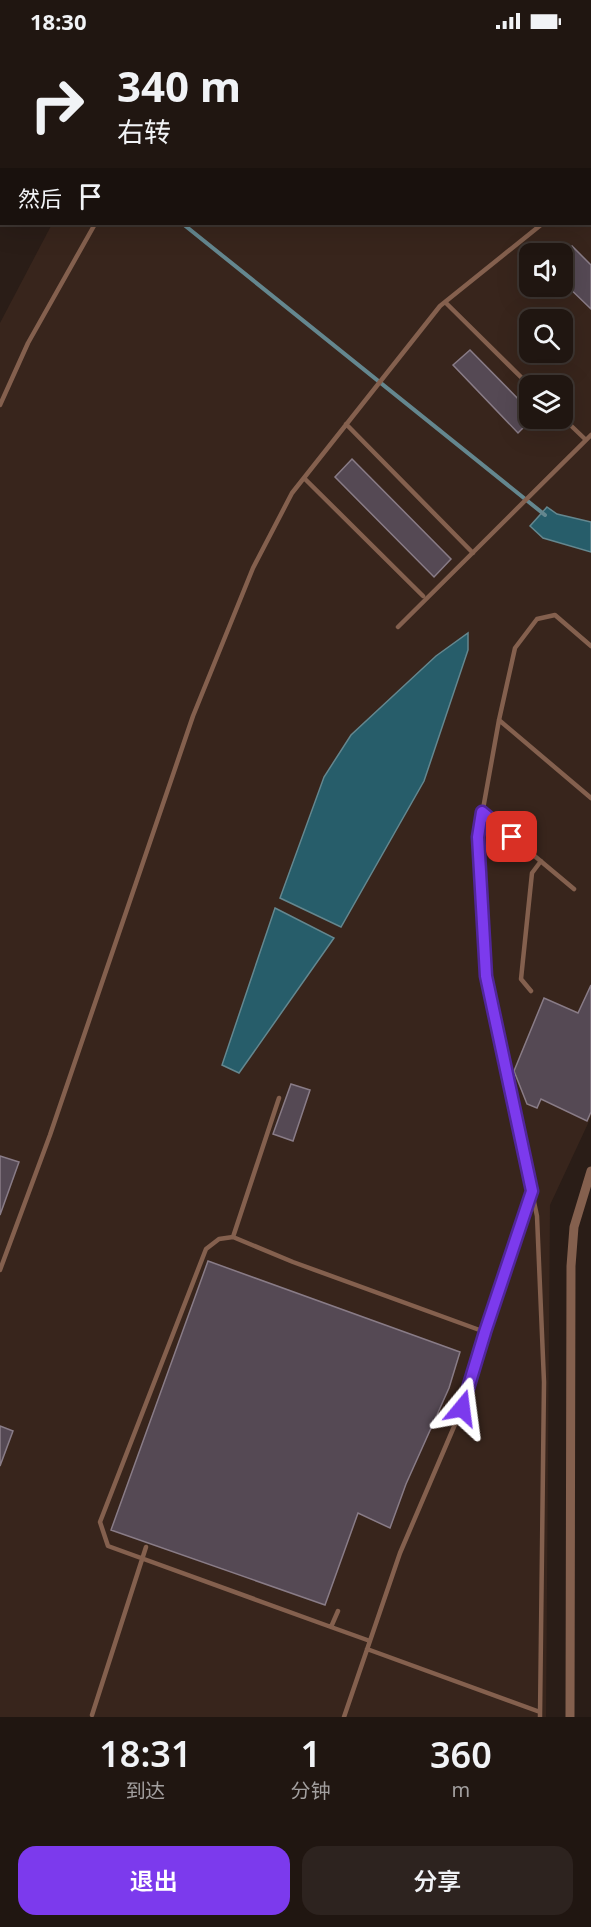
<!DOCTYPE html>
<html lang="zh">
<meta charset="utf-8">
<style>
:root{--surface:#201611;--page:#2d231f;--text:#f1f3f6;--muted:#a29f9f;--line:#3d3531;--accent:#7c3aed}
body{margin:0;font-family:"Noto Sans","Noto Sans SC",sans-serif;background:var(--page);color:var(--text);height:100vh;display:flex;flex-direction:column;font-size:22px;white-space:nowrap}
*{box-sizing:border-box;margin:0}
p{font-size:20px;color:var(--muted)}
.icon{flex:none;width:33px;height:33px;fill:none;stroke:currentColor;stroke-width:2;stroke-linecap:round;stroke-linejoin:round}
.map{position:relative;height:1675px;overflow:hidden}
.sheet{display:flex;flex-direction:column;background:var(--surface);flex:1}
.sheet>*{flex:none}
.banner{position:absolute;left:0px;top:0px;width:591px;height:183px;box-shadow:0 6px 24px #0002,0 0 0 2px var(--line);background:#201611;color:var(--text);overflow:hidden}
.tools{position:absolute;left:519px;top:201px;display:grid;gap:12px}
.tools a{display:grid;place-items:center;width:54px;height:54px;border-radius:12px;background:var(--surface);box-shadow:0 6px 24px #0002,0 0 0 2px var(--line);font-size:30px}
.pin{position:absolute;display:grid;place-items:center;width:51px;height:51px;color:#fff;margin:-26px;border-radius:12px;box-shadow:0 3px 9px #0006}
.me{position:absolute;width:66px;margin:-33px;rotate:16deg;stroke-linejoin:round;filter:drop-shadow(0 0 4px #0008)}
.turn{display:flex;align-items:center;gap:21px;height:126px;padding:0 18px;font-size:27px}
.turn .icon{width:78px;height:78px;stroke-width:2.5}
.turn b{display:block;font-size:42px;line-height:51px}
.then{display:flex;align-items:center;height:57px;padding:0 18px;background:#0003;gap:12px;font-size:22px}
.eta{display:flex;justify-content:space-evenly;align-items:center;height:102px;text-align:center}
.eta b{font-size:36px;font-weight:600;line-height:42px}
.button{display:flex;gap:12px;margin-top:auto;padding:12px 18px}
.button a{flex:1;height:69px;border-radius:18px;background:var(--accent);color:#fff;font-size:24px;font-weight:600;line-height:69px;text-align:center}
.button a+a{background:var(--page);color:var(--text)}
.status{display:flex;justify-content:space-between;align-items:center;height:42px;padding:0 30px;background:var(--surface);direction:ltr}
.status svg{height:16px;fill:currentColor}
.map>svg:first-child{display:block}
</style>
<div class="status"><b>18:30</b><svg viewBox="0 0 49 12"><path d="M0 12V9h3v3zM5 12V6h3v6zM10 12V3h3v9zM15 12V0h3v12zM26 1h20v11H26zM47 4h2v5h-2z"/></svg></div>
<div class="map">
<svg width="591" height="1675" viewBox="0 0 591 1675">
<rect width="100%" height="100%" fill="#2a1d17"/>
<path fill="#38251c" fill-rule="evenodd" d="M148 0H591V1075L550 1163 546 1675H0V281L52 182H590V2L148 1ZM530 212H562V244H530ZM530 278H562V310H530ZM530 344H562V376H530Z"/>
<path fill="#275d6a" stroke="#64878f" stroke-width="1.5" d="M0 0H63L64 1 2 2V116L0 118Z
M547 465 557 472 591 480V510L543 496 530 484Z
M468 591V608L424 739 341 885 280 856 324 735 351 693 436 614Z
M275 866 334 896 239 1031 222 1023Z"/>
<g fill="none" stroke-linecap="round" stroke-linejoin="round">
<path stroke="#64878f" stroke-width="4" d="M183 182 545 473"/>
</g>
<path fill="#554954" stroke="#897c87" stroke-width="1.5" d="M572 204 591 223V267L562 239V213Z
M470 308 530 369V376H533L518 391 453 323Z
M352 417 451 517 434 535 335 435Z
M591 943V1070L587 1079 541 1057 537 1066 527 1062 514 1029 544 956 578 971Z
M291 1042 310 1048 293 1099 273 1092Z
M0 1114 19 1120 0 1173Z
M208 1219 460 1310 449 1346 406 1442 390 1486 358 1471 325 1563 111 1488Z
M0 1384 13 1389 0 1424Z"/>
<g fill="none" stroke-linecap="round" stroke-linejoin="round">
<path stroke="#84604e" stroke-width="4.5" d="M184 2 185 0
M590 149 591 148
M445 260 530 344
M0 363 28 301 95 182
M562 375 586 398
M346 382 473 511
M304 436 423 554
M398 585 591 393
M499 678 591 756
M482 770 574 847
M531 949 521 937 532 831 541 819
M233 1195 279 1056
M0 1228 50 1093 193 674 253 526 292 451 440 264 542 182
M338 1569 331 1585 370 1599
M331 1585 108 1504 100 1480 206 1207 219 1197 233 1195 293 1220 485 1290
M367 1607 540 1670
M92 1673 146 1505
M344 1675 400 1511 462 1366 485 1290 531 1152
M540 1675 544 1340 537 1174 486 934 478 795 499 678 515 606 537 577 555 573 591 604"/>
<path stroke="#84604e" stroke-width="9" d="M114 2V0
M0 168 2 167
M570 1675 571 1224 574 1185 591 1129"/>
</g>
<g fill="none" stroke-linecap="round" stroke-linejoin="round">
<g stroke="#51269a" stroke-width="15">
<path id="route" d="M462 1366 485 1290 532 1149 486 934 478 795 482 770 512 795"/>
</g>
<use href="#route" stroke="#7c3aed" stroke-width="10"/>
</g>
</svg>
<div class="tools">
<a><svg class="icon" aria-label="sound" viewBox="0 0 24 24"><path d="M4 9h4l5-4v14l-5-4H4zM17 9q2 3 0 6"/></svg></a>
<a><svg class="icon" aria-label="search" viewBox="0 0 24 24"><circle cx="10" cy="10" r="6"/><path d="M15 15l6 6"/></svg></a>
<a><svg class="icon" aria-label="layers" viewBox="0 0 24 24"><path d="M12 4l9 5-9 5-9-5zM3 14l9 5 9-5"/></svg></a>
</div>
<div class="pin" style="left:512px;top:795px;background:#d93025"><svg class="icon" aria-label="arrive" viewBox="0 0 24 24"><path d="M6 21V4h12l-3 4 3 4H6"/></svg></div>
<svg class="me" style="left:462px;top:1366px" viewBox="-20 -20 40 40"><path d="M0-17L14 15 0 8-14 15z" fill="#7c3aed" stroke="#fff" stroke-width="4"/></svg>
<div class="banner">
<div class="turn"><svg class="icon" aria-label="right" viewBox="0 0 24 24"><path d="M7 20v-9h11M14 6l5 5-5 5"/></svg><div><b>340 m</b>右转</div></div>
<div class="then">然后<svg class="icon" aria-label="arrive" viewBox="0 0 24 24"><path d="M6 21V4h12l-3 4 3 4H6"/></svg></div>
</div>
</div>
<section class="sheet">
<div class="eta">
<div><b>18:31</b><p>到达</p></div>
<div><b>1</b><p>分钟</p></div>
<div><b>360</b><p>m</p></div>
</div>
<div class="button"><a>退出</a><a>分享</a></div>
</section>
